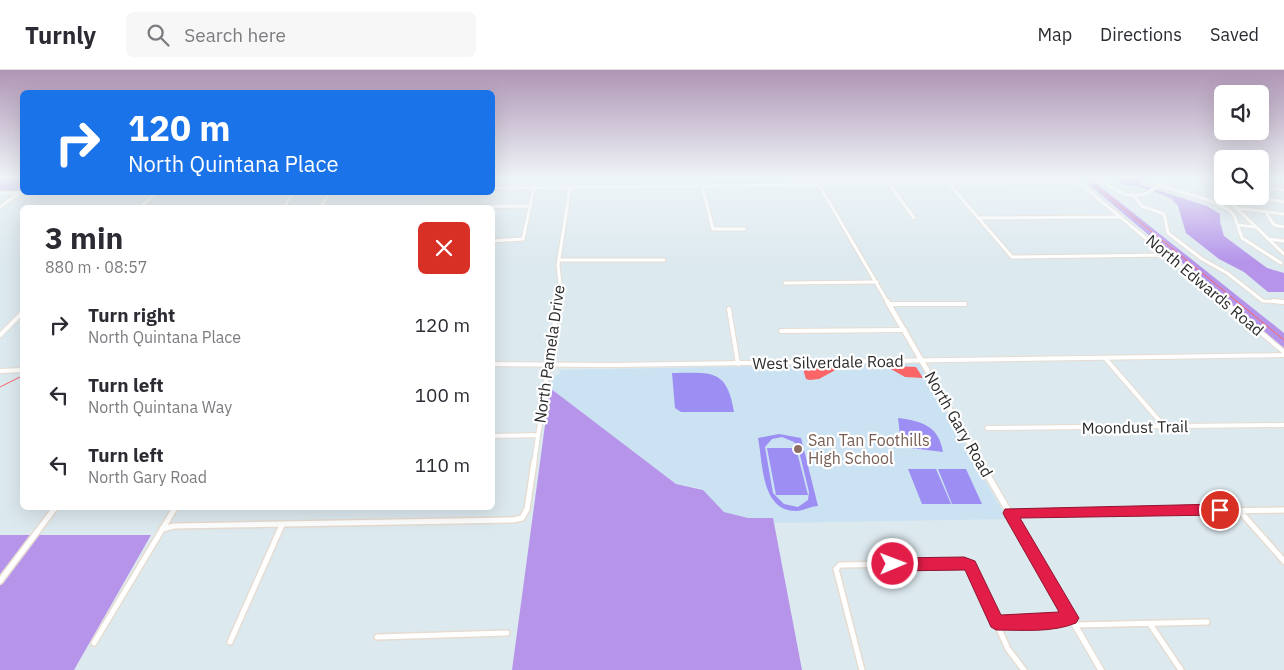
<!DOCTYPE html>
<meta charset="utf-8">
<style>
:root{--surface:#fff;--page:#f7f7f7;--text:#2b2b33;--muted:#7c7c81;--line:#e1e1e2}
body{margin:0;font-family:"IBM Plex Sans",sans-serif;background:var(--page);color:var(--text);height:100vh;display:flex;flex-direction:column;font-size:19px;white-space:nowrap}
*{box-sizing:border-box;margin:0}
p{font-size:16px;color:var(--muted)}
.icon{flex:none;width:28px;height:28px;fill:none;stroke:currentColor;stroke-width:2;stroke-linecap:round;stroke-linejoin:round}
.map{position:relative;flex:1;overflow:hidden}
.sheet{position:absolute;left:20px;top:135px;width:475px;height:305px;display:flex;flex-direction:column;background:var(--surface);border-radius:8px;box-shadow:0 5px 20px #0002}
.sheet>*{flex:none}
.guide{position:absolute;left:20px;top:20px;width:475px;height:105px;border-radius:8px;box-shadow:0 5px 20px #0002;background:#1a73e8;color:#fff;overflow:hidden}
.buttons{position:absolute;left:1214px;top:15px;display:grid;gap:10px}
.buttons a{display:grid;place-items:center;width:55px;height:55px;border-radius:8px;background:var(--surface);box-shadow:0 5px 20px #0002;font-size:25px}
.pin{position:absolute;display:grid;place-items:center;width:42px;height:42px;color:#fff;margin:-21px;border:2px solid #fff;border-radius:50%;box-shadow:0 1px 5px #0007}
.me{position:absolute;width:55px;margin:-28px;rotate:89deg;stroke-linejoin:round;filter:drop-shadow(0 0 4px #0008)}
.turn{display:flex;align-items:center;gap:18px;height:105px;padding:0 25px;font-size:22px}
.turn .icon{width:65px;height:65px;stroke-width:2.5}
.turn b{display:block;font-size:35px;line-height:42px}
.round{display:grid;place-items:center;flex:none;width:52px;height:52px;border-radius:8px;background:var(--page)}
.headline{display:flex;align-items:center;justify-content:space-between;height:85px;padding:0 25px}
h1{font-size:30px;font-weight:800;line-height:38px}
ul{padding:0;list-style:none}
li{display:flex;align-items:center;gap:15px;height:70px;padding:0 25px}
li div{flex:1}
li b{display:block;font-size:19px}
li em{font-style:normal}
header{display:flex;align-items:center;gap:30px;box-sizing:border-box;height:70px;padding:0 25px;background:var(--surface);border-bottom:1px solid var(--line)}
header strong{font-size:24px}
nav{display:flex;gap:28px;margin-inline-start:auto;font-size:18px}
.search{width:350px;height:45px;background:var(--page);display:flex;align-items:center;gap:12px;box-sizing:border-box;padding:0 18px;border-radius:8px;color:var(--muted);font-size:19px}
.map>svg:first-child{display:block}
</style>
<header>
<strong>Turnly</strong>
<div class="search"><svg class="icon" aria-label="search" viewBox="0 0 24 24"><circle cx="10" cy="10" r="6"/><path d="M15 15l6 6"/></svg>Search here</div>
<nav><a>Map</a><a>Directions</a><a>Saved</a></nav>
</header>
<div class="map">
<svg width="1284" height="600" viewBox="0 0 1284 600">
<rect width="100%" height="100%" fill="#dce9ef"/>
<path fill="#cae2f2" d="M919 293 1007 449 773 453 772 448H748L724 442 700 418 676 414 550 318 552 305H559L560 300Z"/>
<path fill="#b594ea" d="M0 108H22V120L19 122H0Z
M1119 108H1144L1138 114 1207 136 1220 144V152L1224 166 1267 198 1284 203V222H1268L1244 202 1219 189 1186 163 1178 136 1172 129 1156 122 1136 116 1123 115 1119 112Z
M1088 114H1097L1284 263V278Z
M550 318 676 414 703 420 724 442 748 448H773L802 600H512Z
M0 465H151L74 600H0Z"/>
<path fill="#9d8ef3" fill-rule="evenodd" d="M672 303C711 303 727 298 734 342H681L675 338Z
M898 348C922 351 939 356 943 382L903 377 901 374Z
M779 364 801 368 818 436C810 436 804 441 796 441 761 441 763 393 758 368ZM782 367 794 372 798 377 809 422 808 430 798 437 784 434 773 423 765 377 772 369Z
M767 378H796L808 425H776Z
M908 399H936L951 434H922Z
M938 399H966L982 434H952Z"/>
<path fill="#fa6668" d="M891 296 916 297 923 308 905 307 889 298Z
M806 297 840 296 841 297 819 309 810 310 806 309 803 299Z"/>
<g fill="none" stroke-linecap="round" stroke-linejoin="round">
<path stroke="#fa6668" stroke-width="1" d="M1086 108 1284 270
M0 317 22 306"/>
<g stroke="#e6dcd1" stroke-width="5">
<path id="minor-far2" d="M944 108 1012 187 1168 185
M1104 108V112C1124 129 1148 132 1163 108
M1192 108 1222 112
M1078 112 1224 233
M819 114 1079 112
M889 114 914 148
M1158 115 1209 130 1229 140 1234 145 1242 168 1281 193
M702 116 713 159H744
M1260 117 1284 120
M1132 124 1142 136 1164 144 1168 163 1202 189 1227 203 1263 231 1284 232
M1247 126 1284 132
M0 137 19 123
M140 138 157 122
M283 138 294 122
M320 138 330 122
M368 138 530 136
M1235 138 1284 144
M1265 141 1274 155 1284 157
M978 148 1121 147
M1238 155 1255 157
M1268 169 1284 171
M492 171 523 169 534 118
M560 190H664
M785 213 877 212
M557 233 560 214 558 195 570 118"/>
</g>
<g stroke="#e6dcd1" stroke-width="6">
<path id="minor-far1" d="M1223 231 1284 282
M1273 231 1284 232
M890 234H965
M729 239 738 294
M781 261 905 260
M0 265 22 243
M1105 288 1164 356
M492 294 612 295 1284 285
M0 301 22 300
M987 358 1284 355
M492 366 538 365
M534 393 558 231"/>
</g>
<g stroke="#e6dcd1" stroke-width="8">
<path id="minor" d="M1238 439 1284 491
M1010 443 1284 440
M162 459 174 456 513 450 522 448 527 439 534 392
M0 511 55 438
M1027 551 1043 547 1071 548
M996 552H1035L1059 549
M1150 554 1181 600
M1075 555 1207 552
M377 567 507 563
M230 572 282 455
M94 573 175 438
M862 600 836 499 840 495 964 493 970 495 1008 579 1024 600"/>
</g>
<g stroke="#e6dcd1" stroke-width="5">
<path id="tertiary-far2" d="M815 108 888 233
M1208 108 1222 125
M492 118 819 115
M0 123 104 122
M1224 126 1284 184"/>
</g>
<g stroke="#e6dcd1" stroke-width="7">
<path id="tertiary-far1" d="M887 231 981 393"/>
</g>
<g stroke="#e6dcd1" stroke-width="8">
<path id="tertiary" d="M980 392 1101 600"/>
</g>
<use href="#minor-far2" stroke="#fff" stroke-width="3"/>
<use href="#minor-far1" stroke="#fff" stroke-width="4"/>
<use href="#minor" stroke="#fff" stroke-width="5"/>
<use href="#tertiary-far2" stroke="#fff" stroke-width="3"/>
<use href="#tertiary-far1" stroke="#fff" stroke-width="4.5"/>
<use href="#tertiary" stroke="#fff" stroke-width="5.5"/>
</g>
<linearGradient id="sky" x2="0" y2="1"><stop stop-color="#af95b5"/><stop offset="0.56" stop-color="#eff5f8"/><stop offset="1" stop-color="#eff5f8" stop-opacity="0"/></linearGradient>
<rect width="1284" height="192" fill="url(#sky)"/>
<path fill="#e11d48" stroke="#92132f" d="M1220 434 1225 436 1227 440 1225 444 1220 445 1020 448 1076 543 1079 548 1076 553C1052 563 1022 560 996 560L991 557 965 500 893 501 888 499 886 494 888 490 893 488 964 487 975 491 1001 545 1059 542 1005 447 1003 443 1005 439Z"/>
<circle fill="#8d6e63" stroke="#fff" stroke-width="2" cx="798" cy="379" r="5"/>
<g text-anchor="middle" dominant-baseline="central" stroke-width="4.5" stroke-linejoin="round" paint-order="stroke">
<g font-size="16" fill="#2b2b2b" stroke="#fff">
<text transform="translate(1205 215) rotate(40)">North Edwards Road</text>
<text transform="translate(549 284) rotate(-82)">North Pamela Drive</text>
<text transform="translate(828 292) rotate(-1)">West Silverdale Road</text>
<text transform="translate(959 354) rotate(60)">North Gary Road</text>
<text transform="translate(1135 357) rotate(-1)">Moondust Trail</text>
</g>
<g font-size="16" fill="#785e54" stroke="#fff" text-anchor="start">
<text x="808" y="370">San Tan Foothills<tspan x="808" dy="18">High School</tspan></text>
</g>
</g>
</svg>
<div class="buttons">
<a><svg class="icon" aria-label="sound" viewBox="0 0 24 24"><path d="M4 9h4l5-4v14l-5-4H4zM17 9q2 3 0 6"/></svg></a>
<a><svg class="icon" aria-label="search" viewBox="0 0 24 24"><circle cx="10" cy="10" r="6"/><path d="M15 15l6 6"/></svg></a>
</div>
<div class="pin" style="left:1220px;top:440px;background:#d93025"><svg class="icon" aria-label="arrive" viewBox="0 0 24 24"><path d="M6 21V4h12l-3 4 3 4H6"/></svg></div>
<svg class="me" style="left:893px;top:494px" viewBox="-20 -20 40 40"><circle r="17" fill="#e11d48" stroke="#fff" stroke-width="3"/><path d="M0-11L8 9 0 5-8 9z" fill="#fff"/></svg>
<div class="guide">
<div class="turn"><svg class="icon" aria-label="right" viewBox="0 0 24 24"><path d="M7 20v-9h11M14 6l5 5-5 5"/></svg><div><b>120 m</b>North Quintana Place</div></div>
</div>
<section class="sheet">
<div class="headline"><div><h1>3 min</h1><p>880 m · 08:57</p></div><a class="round" style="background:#d93025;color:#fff"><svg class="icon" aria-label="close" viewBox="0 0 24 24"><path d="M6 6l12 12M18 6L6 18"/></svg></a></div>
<ul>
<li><svg class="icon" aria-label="right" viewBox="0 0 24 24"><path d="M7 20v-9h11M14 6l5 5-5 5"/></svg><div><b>Turn right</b><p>North Quintana Place</p></div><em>120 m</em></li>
<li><svg class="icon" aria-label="left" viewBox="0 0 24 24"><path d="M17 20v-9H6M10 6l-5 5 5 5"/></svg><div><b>Turn left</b><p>North Quintana Way</p></div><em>100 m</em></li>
<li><svg class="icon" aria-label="left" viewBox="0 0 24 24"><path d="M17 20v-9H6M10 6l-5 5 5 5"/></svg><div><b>Turn left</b><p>North Gary Road</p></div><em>110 m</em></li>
</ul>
</section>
</div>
